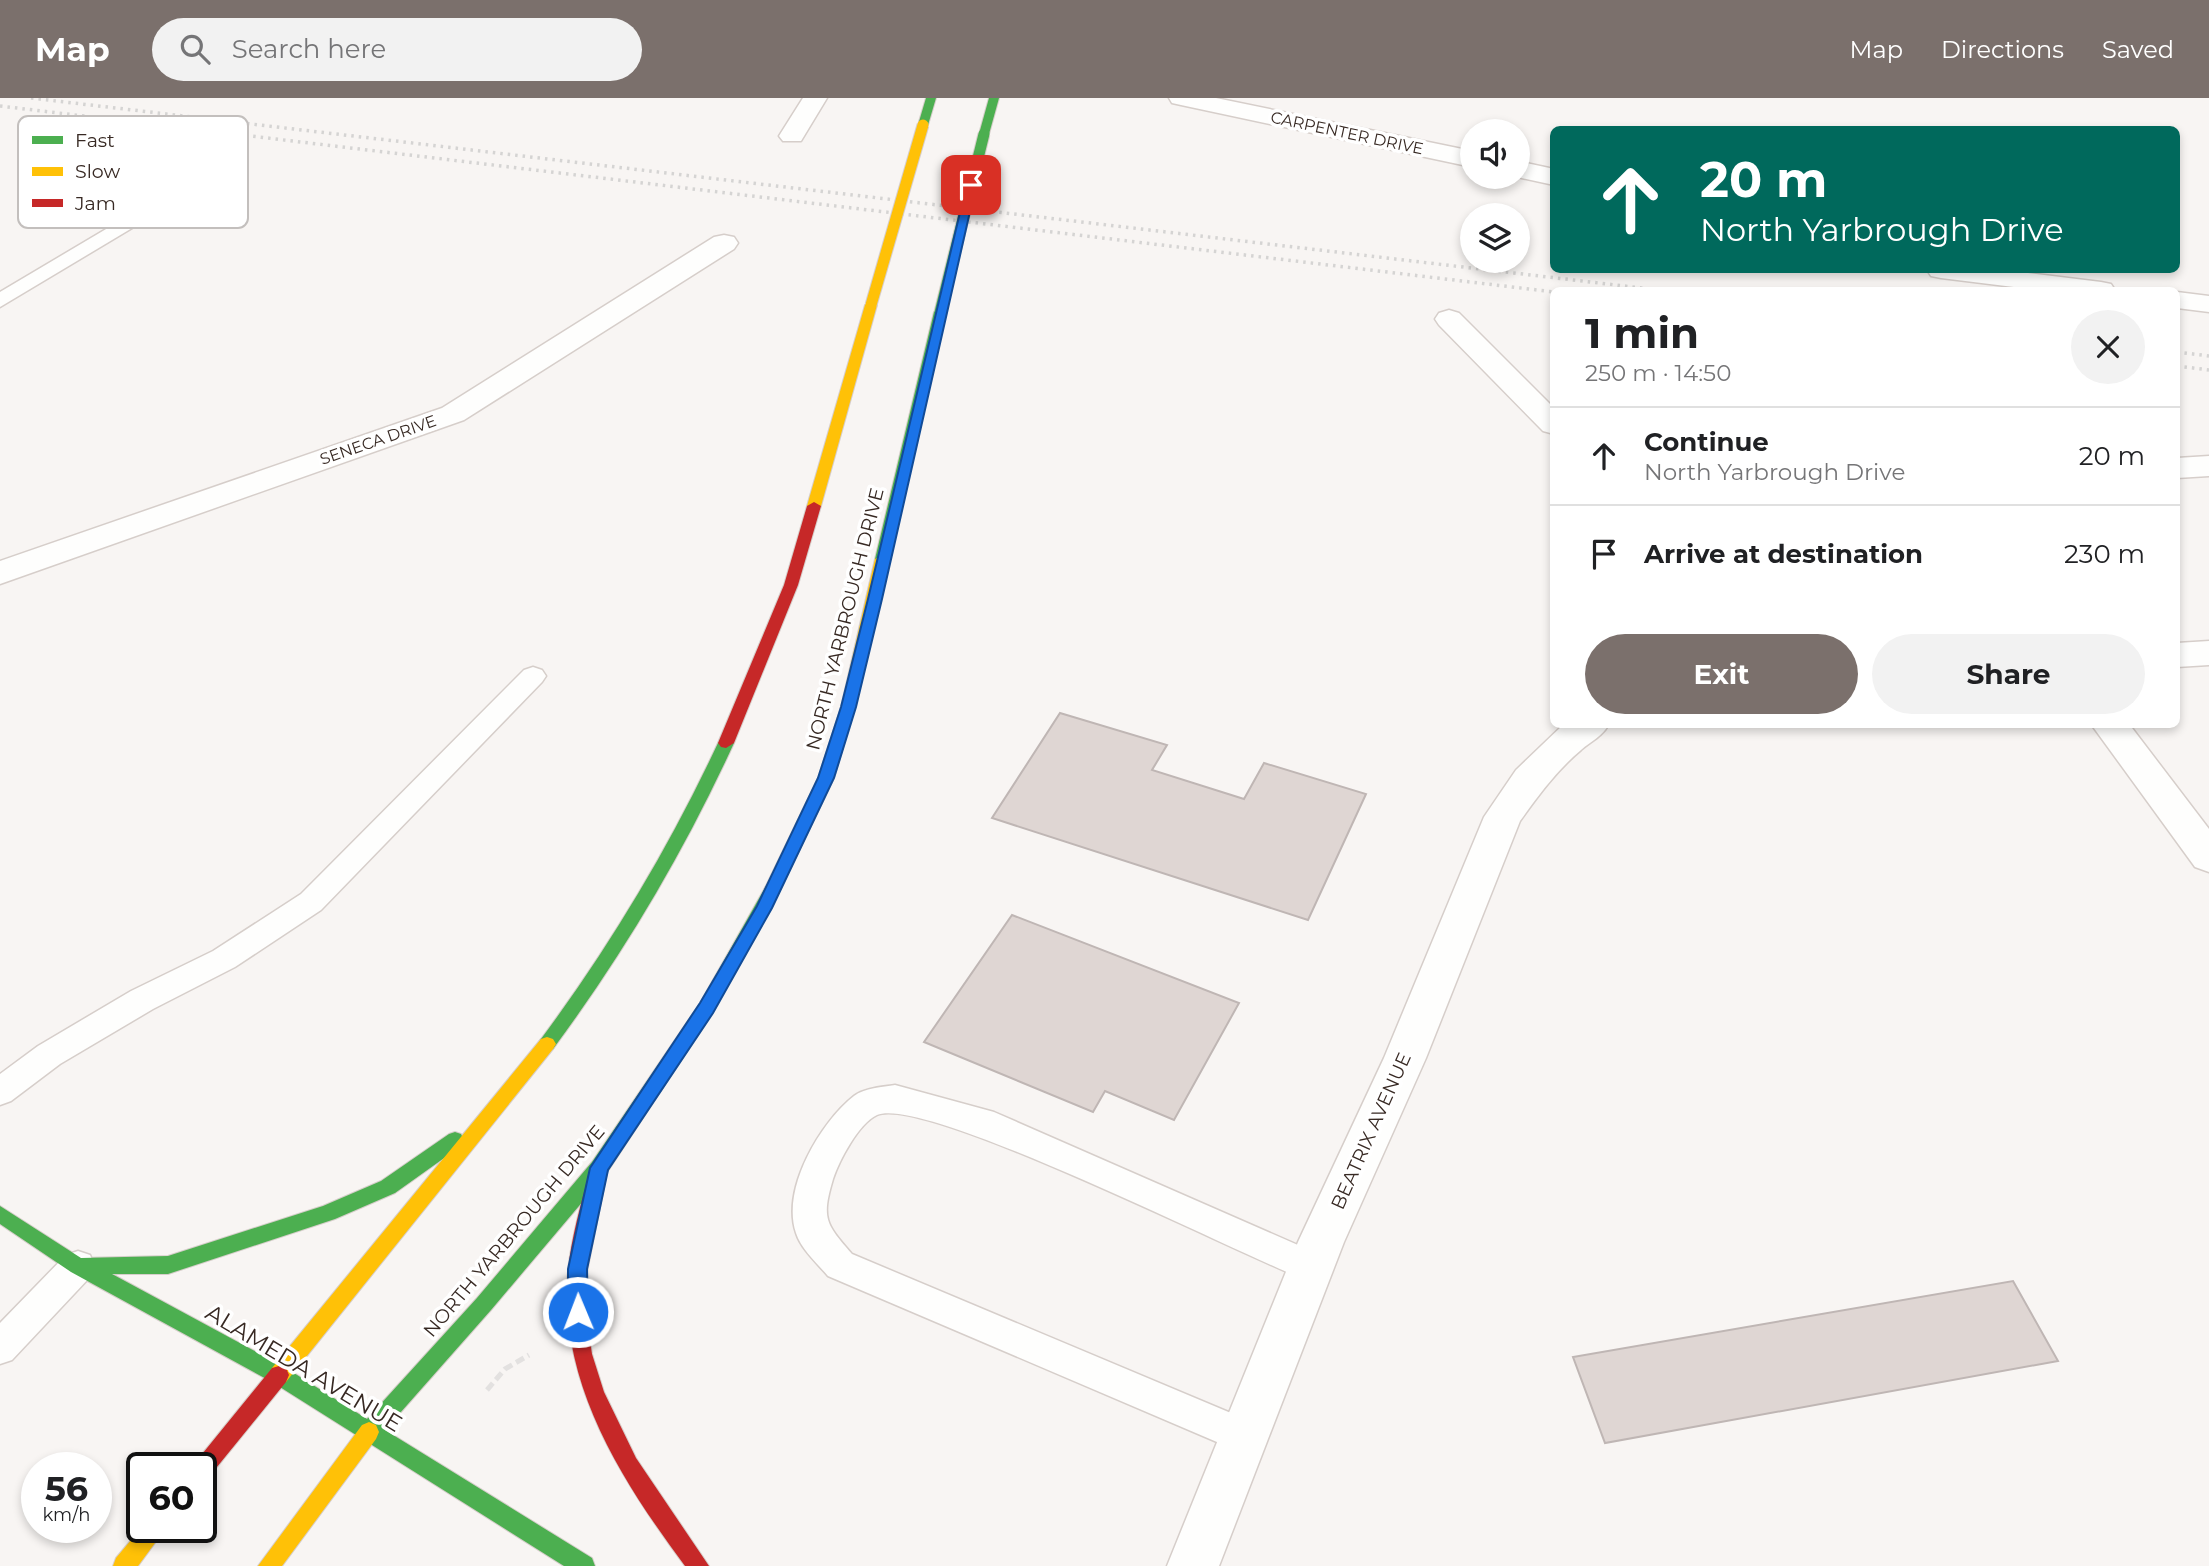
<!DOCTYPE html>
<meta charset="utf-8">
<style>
:root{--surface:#fff;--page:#f2f2f2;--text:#202124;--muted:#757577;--line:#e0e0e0;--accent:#7b706c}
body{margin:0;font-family:Montserrat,sans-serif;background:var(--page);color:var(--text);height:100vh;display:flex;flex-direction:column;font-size:26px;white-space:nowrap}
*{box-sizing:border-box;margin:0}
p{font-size:23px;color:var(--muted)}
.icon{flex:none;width:38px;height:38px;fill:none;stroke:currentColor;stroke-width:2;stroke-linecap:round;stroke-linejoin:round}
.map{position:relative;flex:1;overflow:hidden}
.details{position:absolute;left:1550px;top:189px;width:630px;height:441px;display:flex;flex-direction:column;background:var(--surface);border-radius:10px;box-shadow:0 4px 10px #0003}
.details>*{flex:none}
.banner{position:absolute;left:1550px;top:28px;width:630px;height:147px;border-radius:10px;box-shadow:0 4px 10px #0003;background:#00695c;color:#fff;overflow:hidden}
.tools{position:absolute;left:1460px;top:21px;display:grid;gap:14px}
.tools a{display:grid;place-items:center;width:70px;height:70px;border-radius:50%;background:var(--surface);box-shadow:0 4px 10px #0003;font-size:35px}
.speed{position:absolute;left:21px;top:1354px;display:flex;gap:14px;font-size:35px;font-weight:700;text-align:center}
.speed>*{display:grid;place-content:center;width:91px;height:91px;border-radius:50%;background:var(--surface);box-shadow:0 4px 10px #0003;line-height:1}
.speed small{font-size:18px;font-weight:400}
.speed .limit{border:4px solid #111;border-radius:10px;background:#fff;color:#111}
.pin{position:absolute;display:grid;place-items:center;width:60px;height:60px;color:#fff;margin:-30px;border-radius:14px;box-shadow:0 4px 10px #0006}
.me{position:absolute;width:77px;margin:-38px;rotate:359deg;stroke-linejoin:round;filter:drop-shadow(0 0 5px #0008)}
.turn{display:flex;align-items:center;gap:24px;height:147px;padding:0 35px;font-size:32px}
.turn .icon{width:91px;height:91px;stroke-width:2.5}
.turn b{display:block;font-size:49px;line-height:60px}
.round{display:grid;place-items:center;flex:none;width:74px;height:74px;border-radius:37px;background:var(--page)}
.overview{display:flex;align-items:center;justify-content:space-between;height:119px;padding:0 35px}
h1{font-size:42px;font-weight:700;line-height:52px}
.action{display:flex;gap:14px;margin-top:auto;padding:14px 35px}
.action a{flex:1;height:80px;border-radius:42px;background:var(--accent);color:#fff;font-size:28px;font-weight:700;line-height:80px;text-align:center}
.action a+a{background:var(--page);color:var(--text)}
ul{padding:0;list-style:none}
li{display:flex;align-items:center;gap:21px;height:98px;padding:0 35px;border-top:2px solid var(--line)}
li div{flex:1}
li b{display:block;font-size:26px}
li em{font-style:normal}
header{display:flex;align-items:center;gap:42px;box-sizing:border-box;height:98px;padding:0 35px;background:var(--accent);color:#fff}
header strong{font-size:33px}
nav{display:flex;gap:38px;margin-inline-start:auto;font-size:24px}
.search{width:490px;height:63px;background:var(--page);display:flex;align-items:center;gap:18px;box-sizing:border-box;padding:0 24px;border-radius:38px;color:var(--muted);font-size:26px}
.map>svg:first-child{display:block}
</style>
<header>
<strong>Map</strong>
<div class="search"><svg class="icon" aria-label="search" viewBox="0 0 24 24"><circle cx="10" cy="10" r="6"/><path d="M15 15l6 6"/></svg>Search here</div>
<nav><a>Map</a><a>Directions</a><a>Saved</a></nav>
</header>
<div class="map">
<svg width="2209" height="1468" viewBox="0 0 2209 1468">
<rect width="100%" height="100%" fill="#f8f5f3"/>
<path fill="#dfd6d3" stroke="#bfb6b4" stroke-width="2" d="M1060 615 1167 647 1152 672 1244 701 1264 665 1366 696 1308 822 992 720Z
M1012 817 1239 905 1174 1022 1105 993 1093 1014 924 944Z
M2013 1183 2058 1263 1605 1345 1573 1259Z"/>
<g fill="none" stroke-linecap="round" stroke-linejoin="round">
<g stroke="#d6ceca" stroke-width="3">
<path id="lane" d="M182 86 191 92 189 96 0 209V194Z
M533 569 542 572 546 578 542 584 321 812 235 869 153 911 60 966 11 1003 0 1007V976L38 948 131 893 213 853 301 796 524 572Z
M895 987 994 1014 1323 1158 1328 1169 1323 1180 1311 1184C1244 1159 924 996 877 1017 858 1026 839 1063 833 1081 821 1121 826 1126 852 1156L1257 1326 1262 1338 1257 1350 1244 1356 1231 1350 828 1178C817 1165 801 1151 796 1135 781 1091 820 1025 854 998 864 990 883 989 895 987Z
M78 1153 90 1157 95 1168 90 1179 12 1262 0 1266V1225L66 1157Z"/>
</g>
<g stroke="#d6ceca" stroke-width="3">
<path id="street" d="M803 0H827L801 43H783L779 38Z
M1169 0H1216L1472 53V69L1181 7 1172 5Z
M1517 63 1554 71V87L1517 79Z
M724 137 734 139 738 145 734 151 464 322 0 486V463L442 310 714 139Z
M1927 172H2004L2101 184 2111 186 2115 192H2038L1941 180 1931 178Z
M2177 194 2209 198V214L2177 210Z
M1449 212 1459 215 1554 310V336L1543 333 1439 227 1435 221 1439 215Z
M2209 358V378L2177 380V360Z
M2209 543V567L2177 569V545Z
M1564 626H1609C1602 639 1591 643 1581 652 1557 672 1538 698 1520 723L1426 960 1344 1144 1219 1468H1167L1298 1144 1384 960 1484 719 1516 672Z
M2091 626H2129L2209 731V774L2195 769Z"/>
</g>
<g stroke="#d6ceca" stroke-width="2">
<path id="fast" d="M926 0H936L928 27 923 30 918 27Z
M989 0H999L989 36 984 39 979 36Z
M940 211 946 214 889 461 882 465 875 461 934 214Z
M726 640 734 645C684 754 624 855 553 951L547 953 541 951 538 946 541 941C610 848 669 750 718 645Z
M772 786 778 788 780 792 712 915 606 1076 491 1212 385 1332 592 1460 595 1468H564L272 1284 71 1174 0 1126V1108L81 1160 168 1158 323 1108 381 1083 449 1036 455 1034 461 1036 464 1042 461 1048 395 1095 335 1121 168 1176H112L286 1270 367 1321 477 1200 592 1064 700 905 766 788Z"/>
</g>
<g stroke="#d6ceca" stroke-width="2">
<path id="slow" d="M871 204 877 207 821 408 819 411H809L807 408 865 207Z
M882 457 889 461 855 609 834 680 778 796H766L764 792 818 680 841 609 875 461Z
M547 939 553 941 556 946 553 951 286 1284 279 1286 272 1284 269 1277 272 1270 541 941Z
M369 1324 376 1327 379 1334 376 1341 282 1468H258L362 1327Z
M142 1429 166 1430 138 1468H113L116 1460Z"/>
</g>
<g stroke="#d6ceca" stroke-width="2">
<path id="jam" d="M814 404 821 408 798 487 734 645 726 650 721 649 718 645 784 487 807 408Z
M598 1066 605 1068 607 1074 587 1174 586 1216 592 1256 604 1294 636 1360 709 1468H685C622 1383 558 1284 568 1173 571 1140 581 1107 589 1074L591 1068Z
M279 1268 286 1270 289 1277 286 1284 208 1380 201 1383V1370H192L194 1366 272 1270Z"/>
</g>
<path stroke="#e3e1e0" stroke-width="5" stroke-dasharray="9 4.5" stroke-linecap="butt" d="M487 1292 505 1271 529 1257"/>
<use href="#lane" fill="#fefefd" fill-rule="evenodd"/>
<use href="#street" fill="#fefefd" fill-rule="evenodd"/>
<use href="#fast" fill="#4caf50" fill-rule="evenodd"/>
<use href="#slow" fill="#ffc107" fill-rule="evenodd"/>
<use href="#jam" fill="#c62828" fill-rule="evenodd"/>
<path stroke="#d5d4d3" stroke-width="3.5" stroke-dasharray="2.5 5" stroke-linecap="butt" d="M31 0 1658 192
M0 8 1554 194
M2177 254 2209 258
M2177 268 2209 272"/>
<g stroke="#d6ceca" stroke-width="13" stroke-linecap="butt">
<path id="fast-bridge" d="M940 214 984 36"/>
</g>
<g stroke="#d6ceca" stroke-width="13" stroke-linecap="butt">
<path id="slow-bridge" d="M871 207 923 27"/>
</g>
<use href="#fast-bridge" stroke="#4caf50" stroke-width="11"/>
<use href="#slow-bridge" stroke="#ffc107" stroke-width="11"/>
</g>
<path fill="#1a73e8" stroke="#114b97" stroke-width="2" d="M967 85 976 87 882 501 856 609 834 680 772 810 713 915 608 1072 587 1171 588 1214 585 1220 578 1223 571 1220 568 1214V1171L590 1070 700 905 757 808 818 680 841 609 868 501Z"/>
<g text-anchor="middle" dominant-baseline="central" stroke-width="7" stroke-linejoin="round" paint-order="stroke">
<g font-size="16" fill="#372923" stroke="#fff">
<text transform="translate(1347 35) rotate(12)">CARPENTER DRIVE</text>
<text transform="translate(378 342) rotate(-19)">SENECA DRIVE</text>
</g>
<g font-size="19" fill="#372923" stroke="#fff">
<text transform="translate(845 521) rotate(-76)">NORTH YARBROUGH DRIVE</text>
<text transform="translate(1371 1033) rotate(-66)">BEATRIX AVENUE</text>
<text transform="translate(514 1133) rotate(-50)">NORTH YARBROUGH DRIVE</text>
</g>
<g font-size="23" fill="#372923" stroke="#fff">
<text transform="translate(304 1270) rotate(31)">ALAMEDA AVENUE</text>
</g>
</g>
<rect x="18" y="18" width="230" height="112" rx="10" fill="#fff" stroke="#c3bfbd" stroke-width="2"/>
<rect x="32" y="38" width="31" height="8" fill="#4caf50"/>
<rect x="32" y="69" width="31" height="9" fill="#ffc107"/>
<rect x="32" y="101" width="31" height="8" fill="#c62828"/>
<g font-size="19" fill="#372923">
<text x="75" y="49">Fast</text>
<text x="75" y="80">Slow</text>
<text x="75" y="112">Jam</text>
</g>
</svg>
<div class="tools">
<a><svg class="icon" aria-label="sound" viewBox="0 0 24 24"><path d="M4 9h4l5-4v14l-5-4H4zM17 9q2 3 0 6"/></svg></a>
<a><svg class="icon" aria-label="layers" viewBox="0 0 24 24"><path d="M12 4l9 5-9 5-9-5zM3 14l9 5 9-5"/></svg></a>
</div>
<div class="speed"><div>56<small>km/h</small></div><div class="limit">60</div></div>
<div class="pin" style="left:971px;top:87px;background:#d93025"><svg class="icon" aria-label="arrive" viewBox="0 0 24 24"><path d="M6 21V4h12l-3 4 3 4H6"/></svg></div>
<svg class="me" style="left:578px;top:1214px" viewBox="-20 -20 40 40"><circle r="17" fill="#1a73e8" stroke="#fff" stroke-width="3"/><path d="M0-11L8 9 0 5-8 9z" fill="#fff"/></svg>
<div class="banner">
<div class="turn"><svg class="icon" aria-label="ahead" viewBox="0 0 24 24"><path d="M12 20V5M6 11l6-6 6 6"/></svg><div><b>20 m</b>North Yarbrough Drive</div></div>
</div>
<section class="details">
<div class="overview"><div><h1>1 min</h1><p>250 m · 14:50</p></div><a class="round"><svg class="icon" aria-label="close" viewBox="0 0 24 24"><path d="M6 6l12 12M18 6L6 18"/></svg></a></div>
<ul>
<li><svg class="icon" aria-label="ahead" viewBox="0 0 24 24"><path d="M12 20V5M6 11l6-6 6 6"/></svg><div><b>Continue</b><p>North Yarbrough Drive</p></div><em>20 m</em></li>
<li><svg class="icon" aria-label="arrive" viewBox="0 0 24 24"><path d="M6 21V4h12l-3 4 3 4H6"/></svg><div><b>Arrive at destination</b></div><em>230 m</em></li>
</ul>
<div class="action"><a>Exit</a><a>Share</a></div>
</section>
</div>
